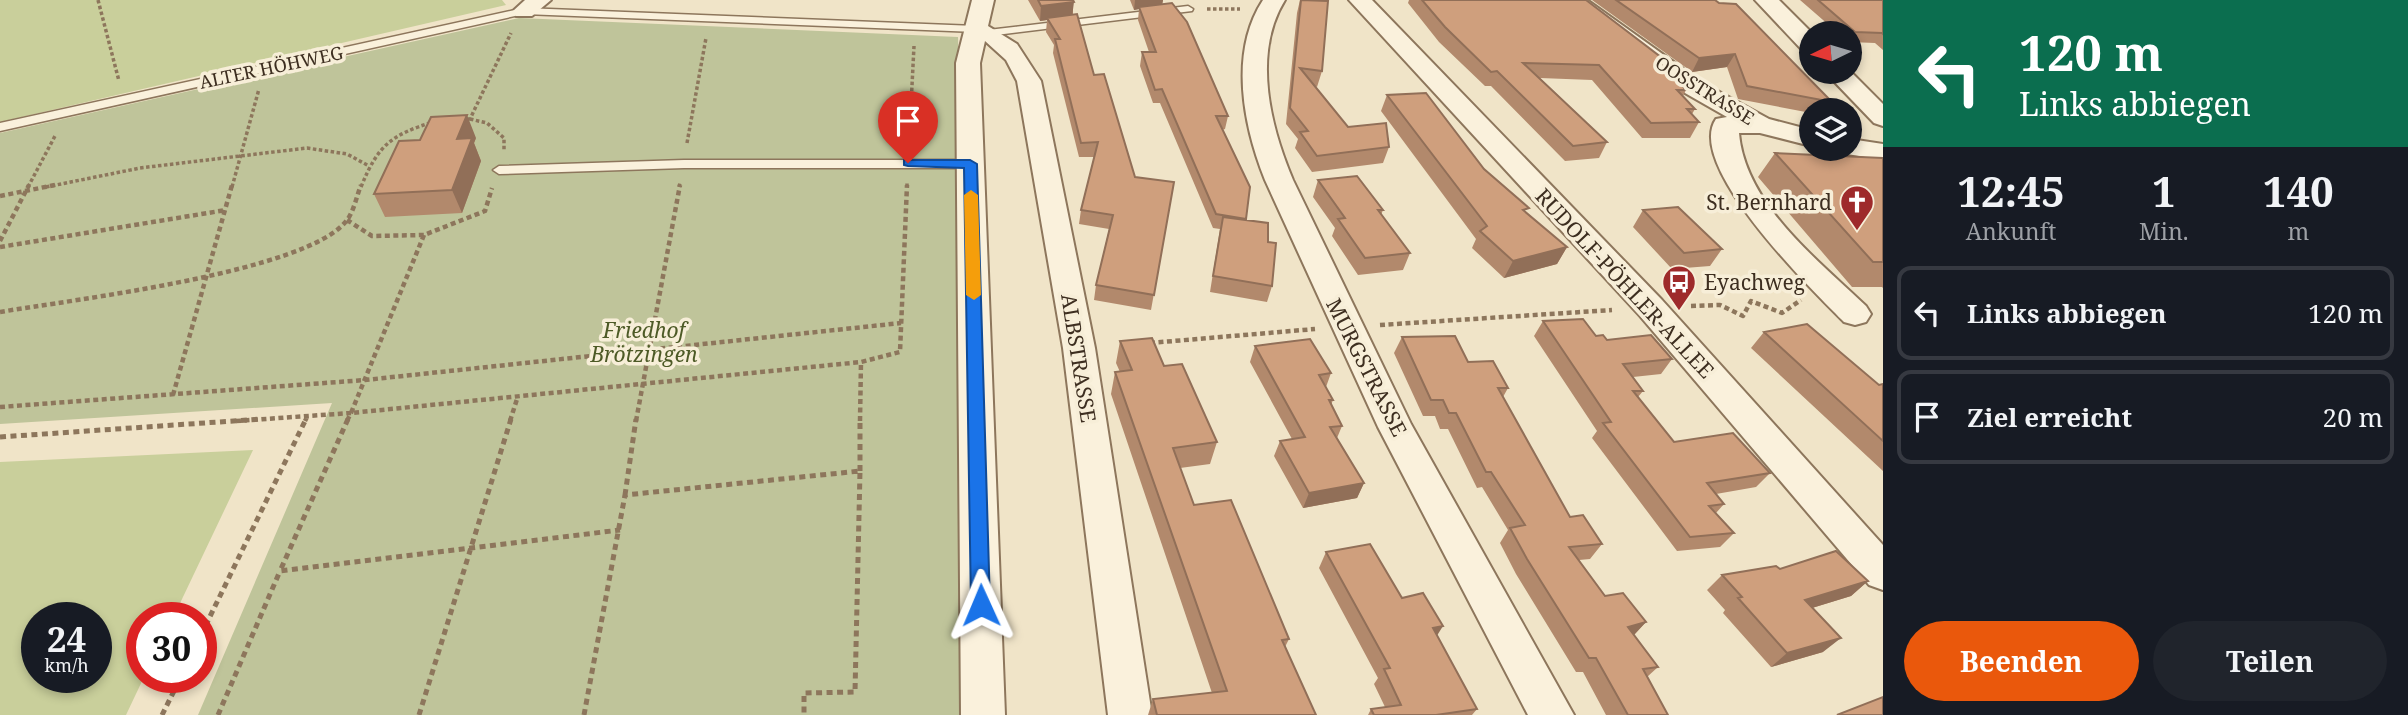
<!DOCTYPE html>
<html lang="de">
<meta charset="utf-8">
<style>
:root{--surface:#171b24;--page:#20242c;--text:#f1f3f6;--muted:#9ea1a6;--line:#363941;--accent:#ea580c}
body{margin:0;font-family:"Noto Serif",serif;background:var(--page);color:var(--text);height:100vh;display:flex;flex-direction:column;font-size:26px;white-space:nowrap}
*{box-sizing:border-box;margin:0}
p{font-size:23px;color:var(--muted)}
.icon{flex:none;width:38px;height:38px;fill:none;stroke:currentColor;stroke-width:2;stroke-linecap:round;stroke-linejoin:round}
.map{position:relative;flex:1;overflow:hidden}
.drawer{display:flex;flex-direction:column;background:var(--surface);width:525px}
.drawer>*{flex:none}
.banner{background:#0b6e4f;color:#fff;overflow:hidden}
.needle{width:46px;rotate:265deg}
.tools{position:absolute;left:1799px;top:21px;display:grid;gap:14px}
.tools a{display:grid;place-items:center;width:63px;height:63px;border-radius:50%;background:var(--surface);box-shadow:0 4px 10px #0003;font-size:35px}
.speed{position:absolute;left:21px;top:602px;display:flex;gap:14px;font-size:35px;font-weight:700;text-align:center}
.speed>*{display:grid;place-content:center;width:91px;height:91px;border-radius:50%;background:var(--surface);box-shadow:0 4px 10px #0003;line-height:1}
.speed small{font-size:18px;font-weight:400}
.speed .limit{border:10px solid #d22;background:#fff;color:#111}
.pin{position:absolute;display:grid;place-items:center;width:60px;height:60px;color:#fff;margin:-72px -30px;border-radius:50% 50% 50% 0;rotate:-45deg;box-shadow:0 0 7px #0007}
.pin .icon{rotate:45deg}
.me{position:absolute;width:77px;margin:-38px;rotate:359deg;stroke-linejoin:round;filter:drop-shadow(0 0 5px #0008)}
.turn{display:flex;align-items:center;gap:24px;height:147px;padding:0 21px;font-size:32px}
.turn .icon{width:91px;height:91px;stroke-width:2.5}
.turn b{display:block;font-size:49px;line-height:60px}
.eta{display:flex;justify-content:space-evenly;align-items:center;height:119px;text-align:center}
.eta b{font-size:42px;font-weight:700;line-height:49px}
.action{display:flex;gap:14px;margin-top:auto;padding:14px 21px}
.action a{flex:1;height:80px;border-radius:42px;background:var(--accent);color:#fff;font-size:28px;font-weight:700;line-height:80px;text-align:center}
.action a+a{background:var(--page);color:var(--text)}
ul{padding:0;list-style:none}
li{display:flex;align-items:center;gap:21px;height:94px;margin:0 14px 10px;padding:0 7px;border:4px solid var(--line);border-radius:14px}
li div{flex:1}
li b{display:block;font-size:26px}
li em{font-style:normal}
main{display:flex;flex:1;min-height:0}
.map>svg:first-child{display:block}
</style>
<main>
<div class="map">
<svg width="1883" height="715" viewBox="0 0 1883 715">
<rect width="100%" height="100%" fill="#f0e4c8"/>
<path fill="#c9cf9b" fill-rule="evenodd" d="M0 0H502L506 5 0 122Z
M253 450 173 618H142L144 677 126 715H0V462ZM37 618H96V677H37Z"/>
<path fill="#bfc49a" d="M519 18 958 37 972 715H198L332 403 0 424V133Z"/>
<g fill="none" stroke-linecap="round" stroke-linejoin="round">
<g stroke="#8d765c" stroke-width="3">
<path id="service" d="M1188 6 1193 9 1192 11 988 36 983 33 988 30Z
M524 8 976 26 981 29 976 32 524 14 0 131V123Z
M684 160H970L976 164 970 168H684L499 174 493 170 499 166Z"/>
</g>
<g stroke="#8d765c" stroke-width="4">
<path id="minor" d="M525 0H551L532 16H516L513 11Z
M972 0H994L988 26 1017 44 1041 81 1095 348 1152 715H1108L1063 348 1017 81 1006 60 985 41 980 63 1005 715H961L956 63Z
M1263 0H1285C1252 53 1270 126 1293 180L1411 424 1574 715H1528L1378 427 1265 180C1243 125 1229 52 1263 0Z
M1349 0H1372L1662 300 1883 545V590L1869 585 1640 316Z
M1562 0H1587L1703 83 1769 119 1811 130V146L1760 133H1739C1745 204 1818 260 1866 306L1871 314 1866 322 1855 325 1844 322C1813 291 1684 165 1716 119L1727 117 1685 93Z
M1755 0H1779L1812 33 1811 53 1803 51Z
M1850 71 1883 104V126L1874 123 1825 72Z
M1850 139 1883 144V160L1841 153 1838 149H1850Z"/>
</g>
<path stroke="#8d765c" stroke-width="3.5" stroke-dasharray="3.5 2.5" stroke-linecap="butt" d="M98 0 119 81
M1207 9H1240
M462 119H470L511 33
M470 119 487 123 504 138V150
M687 143 706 38
M909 145 914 46
M28 187 55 136
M46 187 140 168 307 148 347 154 369 166
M232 187 259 89
M361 187C378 145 391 135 433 122
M679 187 680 183
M907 187V182"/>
<path stroke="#8d765c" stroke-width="4.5" stroke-dasharray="5 3.5" stroke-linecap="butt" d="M0 196 55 185
M347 220 372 236 424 235 485 211 492 188
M424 235 351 413 861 362 900 352 907 185
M0 241 29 185
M0 247 226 210
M1691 306 1720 305 1743 316 1751 301 1782 313 1801 300
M0 312C70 300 309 272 347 220 354 211 357 195 361 185
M1380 325 1612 310
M1150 343 1315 329
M173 395 232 185
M0 407 365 380 901 323
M236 421 351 413 347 421
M305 421 307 417
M510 421 518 396
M636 421 680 185
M860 421 861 362"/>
<path stroke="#8d765c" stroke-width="5" stroke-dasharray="6 4.5" stroke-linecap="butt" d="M348 419 280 571 620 530
M0 437 262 419
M860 471V419
M625 495 636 419
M201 635 306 419
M162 715 181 677
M218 715 280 571
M419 715 511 419
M584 715 625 495 860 471 855 692 804 693V715"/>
<use href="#service" fill="#faf1dc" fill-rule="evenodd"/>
<use href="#minor" fill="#faf1dc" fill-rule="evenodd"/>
</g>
<path fill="#b2896c" d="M1028 0H1073V15L1094 75 1135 177 1174 182 1151 310 1094 300 1096 285 1109 229 1079 224 1081 210 1095 157H1079L1053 53 1054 45 1046 32 1047 20 1040 21Z
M1130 0H1163L1162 4 1228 116 1225 129 1222 130 1250 187 1246 220 1268 242 1272 286 1267 302 1210 292 1220 229 1213 228 1160 103H1153L1140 66 1142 52H1149L1138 20 1139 9 1134 10Z
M1300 0 1322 71 1317 87 1315 86 1348 127 1389 147 1383 163 1312 172 1295 148 1298 139 1286 124 1297 13Z
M1409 0H1586L1664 66 1686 90 1683 96 1695 109 1692 114 1699 122 1690 138H1642L1592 80 1540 78 1607 142 1599 158 1565 161 1491 86H1485L1439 42 1408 3Z
M1592 0H1715L1832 102 1826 110H1811V113L1738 99 1727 67 1692 72Z
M1800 0H1883V50L1875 43 1850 42V33H1838Z
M1387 95 1484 169 1527 213 1567 247 1557 264 1504 278 1472 248 1476 239 1381 111Z
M476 138 474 143 481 161 462 213 385 217 374 194Z
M1775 153 1883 158V288L1882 287H1852L1758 177Z
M1318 180 1383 210 1381 215 1410 253 1403 270 1358 275 1332 236 1335 228 1313 197Z
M1643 210 1722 249 1710 266 1672 269 1633 227Z
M1543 321 1672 359 1661 374 1633 377 1643 391 1638 397 1674 442 1770 473 1756 487 1716 494 1724 504 1716 513 1734 533 1720 547 1677 551 1592 438 1597 431 1534 336Z
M1764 332 1879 385 1883 384V471L1751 348Z
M1402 337 1468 362 1508 388 1503 397 1570 517 1602 544 1590 559 1579 560 1605 596 1646 622 1634 635 1658 667 1647 677 1668 715H1606L1583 672H1576L1516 574 1500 543 1508 530 1482 487 1477 488 1448 429H1440L1435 416H1423L1394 353Z
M1120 341 1164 366 1217 442 1210 464 1180 468 1194 505 1289 639 1285 647 1316 715H1148L1153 699 1212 693 1111 394 1115 372H1120L1116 363Z
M1255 346 1331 373 1326 387 1333 400 1331 405 1342 426 1337 438 1364 483 1357 498 1303 508 1274 456 1280 441 1292 439 1250 362Z
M1326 552 1402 598 1437 635 1477 709 1472 715H1368L1371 709 1385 707 1374 684 1378 678 1319 568Z
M1780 569 1868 581 1851 596 1812 608 1823 652 1771 667 1723 613 1725 610 1707 590 1722 575Z"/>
<path fill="#916f58" d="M1135 0H1163L1162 6 1139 7V9L1134 10Z
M1074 2 1072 17 1047 18V20L1040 21 1041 6Z
M1735 54 1727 67 1692 72 1699 58Z
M467 115 476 138 474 143 481 161 462 213 452 190 457 139Z
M1567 247 1557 264 1504 278 1513 261Z
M1364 483 1357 498 1303 508 1309 493Z
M1868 581 1851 596 1789 615 1805 600Z
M1646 622 1632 637 1628 627Z
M1443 626 1433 642V628Z
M1841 638 1823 652 1771 667 1787 653Z"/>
<path fill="#cf9f7d" stroke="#916f58" stroke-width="2" d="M1038 0H1073L1074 2 1041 6Z
M1301 0 1328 1 1322 71 1300 68 1348 127 1386 123 1389 147 1317 156 1300 132 1308 131 1290 108Z
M1422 0H1586L1666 61 1660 62 1686 90H1677L1695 109H1687L1699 122 1651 123 1599 65 1523 63 1607 142 1573 146 1497 71 1491 72 1445 27Z
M1616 0H1715L1719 3 1736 4 1832 102 1747 86 1735 54 1699 58Z
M1818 0H1883V34L1882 33 1855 32Z
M1172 3 1187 22 1228 116H1216L1250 187 1246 219 1216 214 1162 89 1155 90 1142 52H1156L1139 7Z
M1077 14 1094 75 1104 74 1135 177 1174 182 1154 295 1096 285 1113 215 1081 210 1098 142 1081 143 1055 39H1060L1047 18Z
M1426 93 1484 169 1529 208 1523 210 1567 247 1513 261 1480 231 1487 226 1387 95Z
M467 115 457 139 472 138 452 190 374 194 399 141 420 140 431 117Z
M1775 153 1883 158V262H1873Z
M1357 176 1383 210H1378L1410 253 1365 258 1338 219 1345 218 1318 180Z
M1678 207 1722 249 1684 253 1643 210Z
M1223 217 1268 223V242L1276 243 1272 286 1213 276Z
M1583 319 1596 336 1603 335 1607 340 1651 335 1672 359 1623 364 1643 391H1633L1674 442 1733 433 1770 473 1707 483 1724 504 1709 506 1734 533 1690 537 1603 423 1611 422 1543 321Z
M1807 324 1879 385 1883 384V441L1764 332Z
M1455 336 1468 362 1493 361 1508 388H1498L1570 517 1583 515 1602 544 1569 547 1605 596 1623 593 1646 622 1628 627 1658 667 1643 669 1668 715H1628L1596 658H1589L1527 559 1510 528 1525 525 1491 472H1486L1456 413H1449L1443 400H1431L1402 337Z
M1152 338 1164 366 1182 364 1217 442 1173 448 1194 505 1231 500 1289 639 1282 640 1316 715H1157L1153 699 1227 691 1115 372 1132 370 1120 341Z
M1310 339 1331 373 1319 375 1333 400H1329L1342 426 1330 427 1364 483 1309 493 1280 441 1305 437 1255 346Z
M1370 544 1402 598 1423 593 1443 626 1433 628 1477 709 1436 715H1374L1371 709 1401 705 1384 669 1390 668 1326 552Z
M1836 551 1868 581 1805 600 1841 638 1787 653 1738 598 1742 597 1722 575 1776 566 1780 569Z
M1883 697V715H1837Z"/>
<path fill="#1a73e8" stroke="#114b97" stroke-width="2" d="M904 160H970L977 164 990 605 988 611 981 613 974 611 971 605 964 168 908 166 904 165Z"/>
<path fill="#f59e0b" d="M971 190 978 195 981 295 974 300 966 295 964 195Z"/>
<defs>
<g id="church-pin" transform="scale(1.75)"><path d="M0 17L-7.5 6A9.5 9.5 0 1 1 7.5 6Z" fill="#9e2a2b" stroke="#f7eed8"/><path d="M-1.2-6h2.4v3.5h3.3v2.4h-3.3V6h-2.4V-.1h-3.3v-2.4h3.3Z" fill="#fff"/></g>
<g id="bus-pin" transform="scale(1.75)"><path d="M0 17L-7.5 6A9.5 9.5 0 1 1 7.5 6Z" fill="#9e2a2b" stroke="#f7eed8"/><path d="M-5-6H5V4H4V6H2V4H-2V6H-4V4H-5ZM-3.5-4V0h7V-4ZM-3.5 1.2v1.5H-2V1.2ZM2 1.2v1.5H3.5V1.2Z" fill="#fff"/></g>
</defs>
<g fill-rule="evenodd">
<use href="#church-pin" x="1857" y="202"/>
<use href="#bus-pin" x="1679" y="282"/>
</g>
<g text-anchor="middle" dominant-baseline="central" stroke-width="7" stroke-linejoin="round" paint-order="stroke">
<g font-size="18" fill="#3d2e20" stroke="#f7eed8">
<text transform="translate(271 67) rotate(-12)">ALTER HÖHWEG</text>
<text transform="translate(1705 90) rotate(32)">OOSSTRASSE</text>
</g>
<g font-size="21" fill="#3d2e20" stroke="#f7eed8" text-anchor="end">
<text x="1832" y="202">St. Bernhard</text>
<text x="1704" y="282" text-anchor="start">Eyachweg</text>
</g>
<g font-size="21" fill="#3d2e20" stroke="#f7eed8">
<text transform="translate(1625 283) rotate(47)">RUDOLF-PÖHLER-ALLEE</text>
<text transform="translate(1079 358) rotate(81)">ALBSTRASSE</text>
<text transform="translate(1367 367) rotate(63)">MURGSTRASSE</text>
</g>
<g font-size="21" font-style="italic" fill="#4d5a26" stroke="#f7eed8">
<text x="644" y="330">Friedhof<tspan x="644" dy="24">Brötzingen</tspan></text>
</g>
</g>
</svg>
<div class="tools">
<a><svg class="needle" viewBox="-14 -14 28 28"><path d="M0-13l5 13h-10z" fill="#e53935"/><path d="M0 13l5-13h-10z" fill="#9ea1a6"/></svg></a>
<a><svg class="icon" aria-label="layers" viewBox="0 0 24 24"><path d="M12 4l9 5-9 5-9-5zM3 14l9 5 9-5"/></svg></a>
</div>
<div class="speed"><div>24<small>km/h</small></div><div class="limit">30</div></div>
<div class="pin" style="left:908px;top:163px;background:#d93025"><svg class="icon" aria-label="arrive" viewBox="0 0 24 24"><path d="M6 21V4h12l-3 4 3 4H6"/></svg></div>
<svg class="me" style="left:981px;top:605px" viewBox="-20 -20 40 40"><path d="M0-17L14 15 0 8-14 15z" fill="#1a73e8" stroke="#fff" stroke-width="4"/></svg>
</div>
<section class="drawer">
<div class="banner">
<div class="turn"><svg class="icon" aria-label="left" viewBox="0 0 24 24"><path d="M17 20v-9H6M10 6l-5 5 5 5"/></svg><div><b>120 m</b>Links abbiegen</div></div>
</div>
<div class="eta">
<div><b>12:45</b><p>Ankunft</p></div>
<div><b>1</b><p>Min.</p></div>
<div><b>140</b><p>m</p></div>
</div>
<ul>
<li><svg class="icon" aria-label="left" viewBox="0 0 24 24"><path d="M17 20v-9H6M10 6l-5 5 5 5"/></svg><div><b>Links abbiegen</b></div><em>120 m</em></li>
<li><svg class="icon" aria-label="arrive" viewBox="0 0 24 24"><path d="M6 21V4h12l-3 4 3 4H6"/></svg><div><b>Ziel erreicht</b></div><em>20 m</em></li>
</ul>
<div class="action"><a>Beenden</a><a>Teilen</a></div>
</section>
</main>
